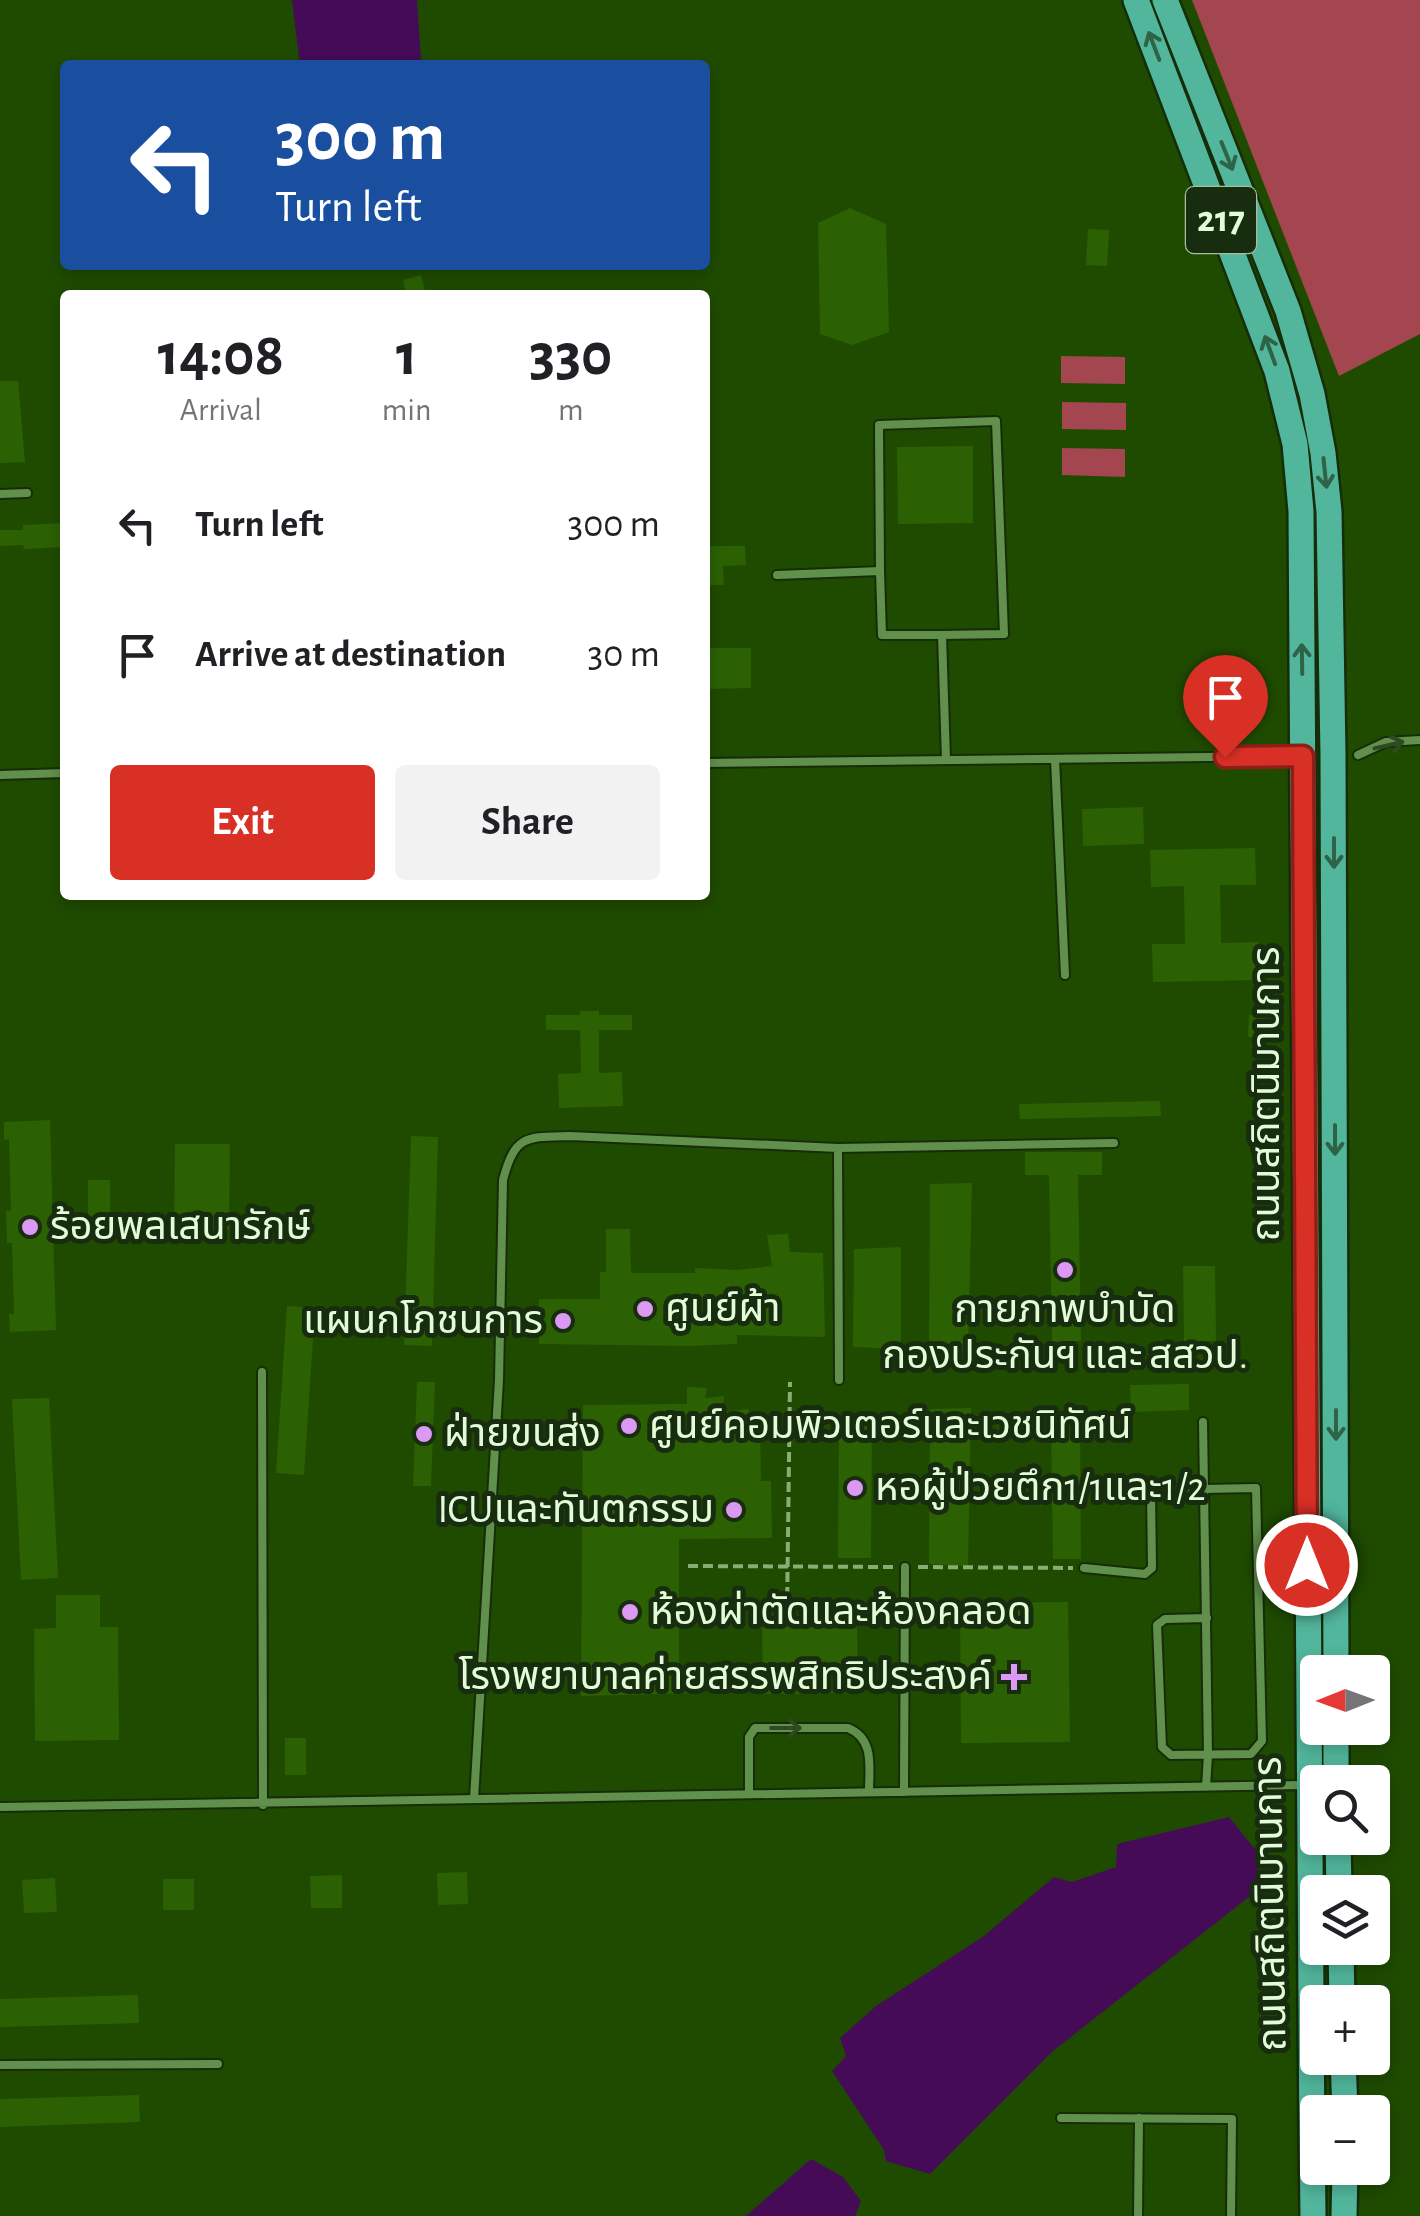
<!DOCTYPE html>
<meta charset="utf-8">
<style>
:root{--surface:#fff;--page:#f2f2f2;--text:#202124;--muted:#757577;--accent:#d93025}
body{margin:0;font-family:"Alegreya Sans","Noto Sans Thai",sans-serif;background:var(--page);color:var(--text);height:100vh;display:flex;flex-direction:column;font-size:38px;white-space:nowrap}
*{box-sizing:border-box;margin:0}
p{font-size:32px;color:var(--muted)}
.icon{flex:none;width:55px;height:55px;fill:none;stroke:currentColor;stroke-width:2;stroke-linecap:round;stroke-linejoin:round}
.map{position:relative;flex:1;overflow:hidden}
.panel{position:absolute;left:60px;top:290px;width:650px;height:610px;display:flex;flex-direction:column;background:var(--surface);border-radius:10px;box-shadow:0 5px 15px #0003}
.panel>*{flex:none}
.top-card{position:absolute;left:60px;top:60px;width:650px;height:210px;border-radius:10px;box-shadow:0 5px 15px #0003;background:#1a4fa0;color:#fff;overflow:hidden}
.needle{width:65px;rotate:269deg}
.fabs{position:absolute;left:1300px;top:1655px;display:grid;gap:20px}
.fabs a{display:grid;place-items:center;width:90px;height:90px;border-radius:10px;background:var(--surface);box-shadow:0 5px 15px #0003;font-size:50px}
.pin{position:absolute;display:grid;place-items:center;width:85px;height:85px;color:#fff;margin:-102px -42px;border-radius:50% 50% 50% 0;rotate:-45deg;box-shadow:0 0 10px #0007}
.pin .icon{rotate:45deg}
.me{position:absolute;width:110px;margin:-55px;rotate:0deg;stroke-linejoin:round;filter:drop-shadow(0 0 8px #0008)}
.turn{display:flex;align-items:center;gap:35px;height:210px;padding:0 50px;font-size:45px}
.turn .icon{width:130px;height:130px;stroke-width:2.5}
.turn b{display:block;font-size:70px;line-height:85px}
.eta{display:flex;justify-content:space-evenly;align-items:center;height:170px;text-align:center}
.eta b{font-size:60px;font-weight:600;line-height:70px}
.action{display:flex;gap:20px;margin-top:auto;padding:20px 50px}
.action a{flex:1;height:115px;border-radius:10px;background:var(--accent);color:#fff;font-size:40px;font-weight:600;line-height:115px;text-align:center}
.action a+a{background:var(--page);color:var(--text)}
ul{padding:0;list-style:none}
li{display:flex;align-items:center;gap:30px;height:130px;padding:0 50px}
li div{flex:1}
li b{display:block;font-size:38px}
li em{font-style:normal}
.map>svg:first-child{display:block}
</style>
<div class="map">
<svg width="1420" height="2216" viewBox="0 0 1420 2216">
<rect width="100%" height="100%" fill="#1f4b01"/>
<path fill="#a3464f" d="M1192 0H1420V334L1339 376Z
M1061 356 1125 357V384L1061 383Z
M1062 402 1126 403V430L1062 429Z
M1062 448 1125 449V477L1062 475Z"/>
<path fill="#450b57" d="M292 0H417L421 60 300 65Z
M1229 1817 1257 1852 1259 1889 1053 2051 930 2174 886 2161 884 2150 832 2071 846 2056 840 2038 876 2006 984 1936 1054 1877 1072 1882 1116 1867 1117 1844Z
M811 2159 843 2177 861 2201 855 2216H746Z"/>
<path fill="#2b6103" d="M850 208 886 224 889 332 852 345 820 334 818 223Z
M1088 229 1109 230 1107 266 1086 265Z
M421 275 426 295H406L403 280Z
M0 381H18L25 462 0 463Z
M973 446V523L898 524 897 447Z
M64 523 65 547 24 549 23 545 0 546V530H23V525Z
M705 546H745L746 565 723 566 724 585H705Z
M705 648H751V688L705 689Z
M1143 807 1144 844 1083 846 1082 809Z
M1255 848 1256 885H1220L1221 943 1258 942 1259 980 1153 982 1152 944H1185L1184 886 1151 887 1150 850Z
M580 1011H599V1015H632V1030H599V1073L622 1072 623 1106 559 1108 558 1074 581 1073 580 1030H546V1015H580Z
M1249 1015H1263V1037H1248Z
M1160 1101 1161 1116 1020 1119 1019 1104Z
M50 1120 56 1330 10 1332 9 1314H14L12 1243H7L6 1211H11L9 1139 4 1140V1122Z
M411 1136 438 1137 432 1346 404 1345Z
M175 1144H230L229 1230 174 1229Z
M1025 1152H1102V1175H1078L1081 1341 1052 1342 1049 1175H1025Z
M88 1180H110V1220L88 1221Z
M972 1183 968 1355 929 1353 930 1184Z
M606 1229H630L631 1273H695V1268L736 1270 772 1266 767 1235 788 1234 790 1252 823 1253 825 1337 737 1335V1344L690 1346 539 1344V1299H600V1272H606Z
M901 1247V1349L853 1347 854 1249Z
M1183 1266H1215L1216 1341H1184Z
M287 1306 315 1308 304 1475 276 1473Z
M417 1382H435L431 1486H413Z
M1189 1384V1410L1131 1412 1130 1385Z
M687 1387 707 1388 705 1398 724 1396 722 1412 749 1409 748 1427 760 1428 761 1481H771L772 1538 679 1539V1666L695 1667 696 1693 581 1696 583 1405 687 1404Z
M49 1398 58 1578 21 1580 12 1399Z
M971 1408 968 1566 929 1564 930 1409Z
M839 1417H872L871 1558H838Z
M1051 1423H1080L1081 1559H1053Z
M56 1595H100V1627H118L119 1740 35 1741 34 1629 56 1628Z
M1068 1602 1070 1742 961 1743 960 1603Z
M762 1623H857L858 1693 763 1694Z
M285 1738H306V1775H285Z
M467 1872 468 1904 438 1905 437 1873Z
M342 1875V1908H311L310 1876Z
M55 1878 57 1912 24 1913 22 1880Z
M163 1879H194V1910H163Z
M138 1995 139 2023 0 2027V1999Z
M139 2095 140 2122 0 2127V2099Z"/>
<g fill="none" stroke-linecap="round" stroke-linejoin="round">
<g stroke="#152d09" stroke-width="12">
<path id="lane" d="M0 494 27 493
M880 571 882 635H942
M777 575 880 571 879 425 996 421 1004 634 942 635 946 760
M1358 755 1386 742 1420 740
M1055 759 1065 975
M705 763 1298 756
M0 775 65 773
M838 1148 839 1380
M262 1372 263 1805
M1203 1422 1208 1755 1206 1787
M1084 1568 1145 1574 1152 1568 1151 1490 1256 1488 1262 1741 1251 1754 1171 1755 1162 1747 1157 1625 1165 1619 1207 1618
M749 1792V1737L755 1728H848C875 1739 869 1767 869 1792
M904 1792 905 1567
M474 1799 499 1380 503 1180C515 1134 527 1137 570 1136L838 1148 1114 1143
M0 1807 1305 1785
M0 2065 218 2064
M1061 2118 1232 2119 1231 2216
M1138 2216 1139 2118"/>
</g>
<g stroke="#152d09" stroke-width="30">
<path id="primary" d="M1136 0 1277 371 1295 444 1301 511C1306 1080 1306 1648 1313 2216
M1165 0 1288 311 1312 394 1323 453 1329 512 1333 755 1336 1672
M1336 1728V1782
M1338 1838 1339 1892
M1341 1948 1342 2002
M1343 2058 1345 2112
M1344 2216 1345 2168"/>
</g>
<path stroke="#8aac76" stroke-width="4" stroke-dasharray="10 5" stroke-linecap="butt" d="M688 1566 893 1567
M918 1567 1073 1568
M787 1612 790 1382"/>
<use href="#lane" stroke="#61904c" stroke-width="8"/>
<use href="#primary" stroke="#52b69c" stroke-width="25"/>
</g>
<defs><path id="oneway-shaft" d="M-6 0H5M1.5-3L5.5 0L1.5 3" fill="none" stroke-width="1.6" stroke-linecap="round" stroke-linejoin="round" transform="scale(2.5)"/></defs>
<g stroke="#2f6347">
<use href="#oneway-shaft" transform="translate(1154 46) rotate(-111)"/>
<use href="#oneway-shaft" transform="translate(1227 156) rotate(68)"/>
<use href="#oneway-shaft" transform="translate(1270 350) rotate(-110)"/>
<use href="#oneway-shaft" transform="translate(1325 473) rotate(84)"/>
<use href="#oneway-shaft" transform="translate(1302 659) rotate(-91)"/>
<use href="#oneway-shaft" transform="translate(1334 853) rotate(90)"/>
<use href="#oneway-shaft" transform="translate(1335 1140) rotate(90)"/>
<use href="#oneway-shaft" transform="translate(1336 1425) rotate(90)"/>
</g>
<g stroke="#2e4a21">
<use href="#oneway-shaft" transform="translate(1389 745) rotate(-13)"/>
<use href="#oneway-shaft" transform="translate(786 1728)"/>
</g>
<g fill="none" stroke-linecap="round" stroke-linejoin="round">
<g stroke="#8d1f18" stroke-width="25">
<path id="route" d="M1225 757 1303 756 1307 1565"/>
</g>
<use href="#route" stroke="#d93025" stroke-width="18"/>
</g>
<g fill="#dc99f4" stroke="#182c0f" stroke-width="4">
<circle cx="30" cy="1227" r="10"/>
<circle cx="1065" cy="1270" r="10"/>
<circle cx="645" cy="1309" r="10"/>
<circle cx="563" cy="1321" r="10"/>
<circle cx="629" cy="1426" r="10"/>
<circle cx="424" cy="1434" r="10"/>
<circle cx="855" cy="1488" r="10"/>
<circle cx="734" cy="1510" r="10"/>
<circle cx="630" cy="1612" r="10"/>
<path d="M1009 1662h10v10h10v10h-10v10h-10v-10h-10v-10h10z"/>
</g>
<g text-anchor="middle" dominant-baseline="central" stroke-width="10" stroke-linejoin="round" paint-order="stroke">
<rect fill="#182c0f" stroke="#a6be9c" stroke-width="2.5" x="1186" y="187" width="70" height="66" rx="8"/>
<g font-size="38" font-weight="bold" fill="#e3fcd8">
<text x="1221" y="220">217</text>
</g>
<g font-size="40" fill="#e3fcd8" stroke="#182c0f">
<text transform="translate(1267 1094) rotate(-90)">ถนนสถิตนิมานการ</text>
<text transform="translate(1271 1904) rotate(-91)">ถนนสถิตนิมานการ</text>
</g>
<g font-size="40" fill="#e3fcd8" stroke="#182c0f" text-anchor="start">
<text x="50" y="1227">ร้อยพลเสนารักษ์</text>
<text x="665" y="1309">ศูนย์ผ้า</text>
<text x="1065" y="1310" text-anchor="middle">กายภาพบำบัด<tspan x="1065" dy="46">กองประกันฯ และ สสวป.</tspan></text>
<text x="543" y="1321" text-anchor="end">แผนกโภชนการ</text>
<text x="649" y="1426">ศูนย์คอมพิวเตอร์และเวชนิทัศน์</text>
<text x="444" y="1434">ฝ่ายขนส่ง</text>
<text x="875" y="1488">หอผู้ป่วยตึก1/1และ1/2</text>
<text x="714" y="1510" text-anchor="end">ICUและทันตกรรม</text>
<text x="650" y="1612">ห้องผ่าตัดและห้องคลอด</text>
<text x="992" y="1677" text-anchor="end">โรงพยาบาลค่ายสรรพสิทธิประสงค์</text>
</g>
</g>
</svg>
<div class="fabs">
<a><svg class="needle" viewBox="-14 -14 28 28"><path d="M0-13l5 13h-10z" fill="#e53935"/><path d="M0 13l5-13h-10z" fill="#757577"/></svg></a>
<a><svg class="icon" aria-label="search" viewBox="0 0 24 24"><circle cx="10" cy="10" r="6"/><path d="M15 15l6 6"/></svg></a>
<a><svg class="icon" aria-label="layers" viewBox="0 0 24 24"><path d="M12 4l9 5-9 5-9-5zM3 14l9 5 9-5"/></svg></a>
<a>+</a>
<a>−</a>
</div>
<div class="pin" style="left:1225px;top:757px;background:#d93025"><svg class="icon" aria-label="arrive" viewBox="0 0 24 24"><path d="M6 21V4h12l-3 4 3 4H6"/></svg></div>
<svg class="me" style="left:1307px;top:1565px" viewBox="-20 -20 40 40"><circle r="17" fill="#d93025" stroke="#fff" stroke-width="3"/><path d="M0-11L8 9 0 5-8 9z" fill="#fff"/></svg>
<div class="top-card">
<div class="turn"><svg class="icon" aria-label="left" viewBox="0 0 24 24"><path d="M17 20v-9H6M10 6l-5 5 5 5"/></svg><div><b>300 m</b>Turn left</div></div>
</div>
<section class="panel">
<div class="eta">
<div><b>14:08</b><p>Arrival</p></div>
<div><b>1</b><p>min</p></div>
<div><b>330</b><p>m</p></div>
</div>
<ul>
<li><svg class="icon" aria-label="left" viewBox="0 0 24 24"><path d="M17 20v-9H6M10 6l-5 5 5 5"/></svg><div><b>Turn left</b></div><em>300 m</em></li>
<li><svg class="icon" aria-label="arrive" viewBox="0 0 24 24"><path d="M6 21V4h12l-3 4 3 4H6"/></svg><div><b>Arrive at destination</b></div><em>30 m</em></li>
</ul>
<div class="action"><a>Exit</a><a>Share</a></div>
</section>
</div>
